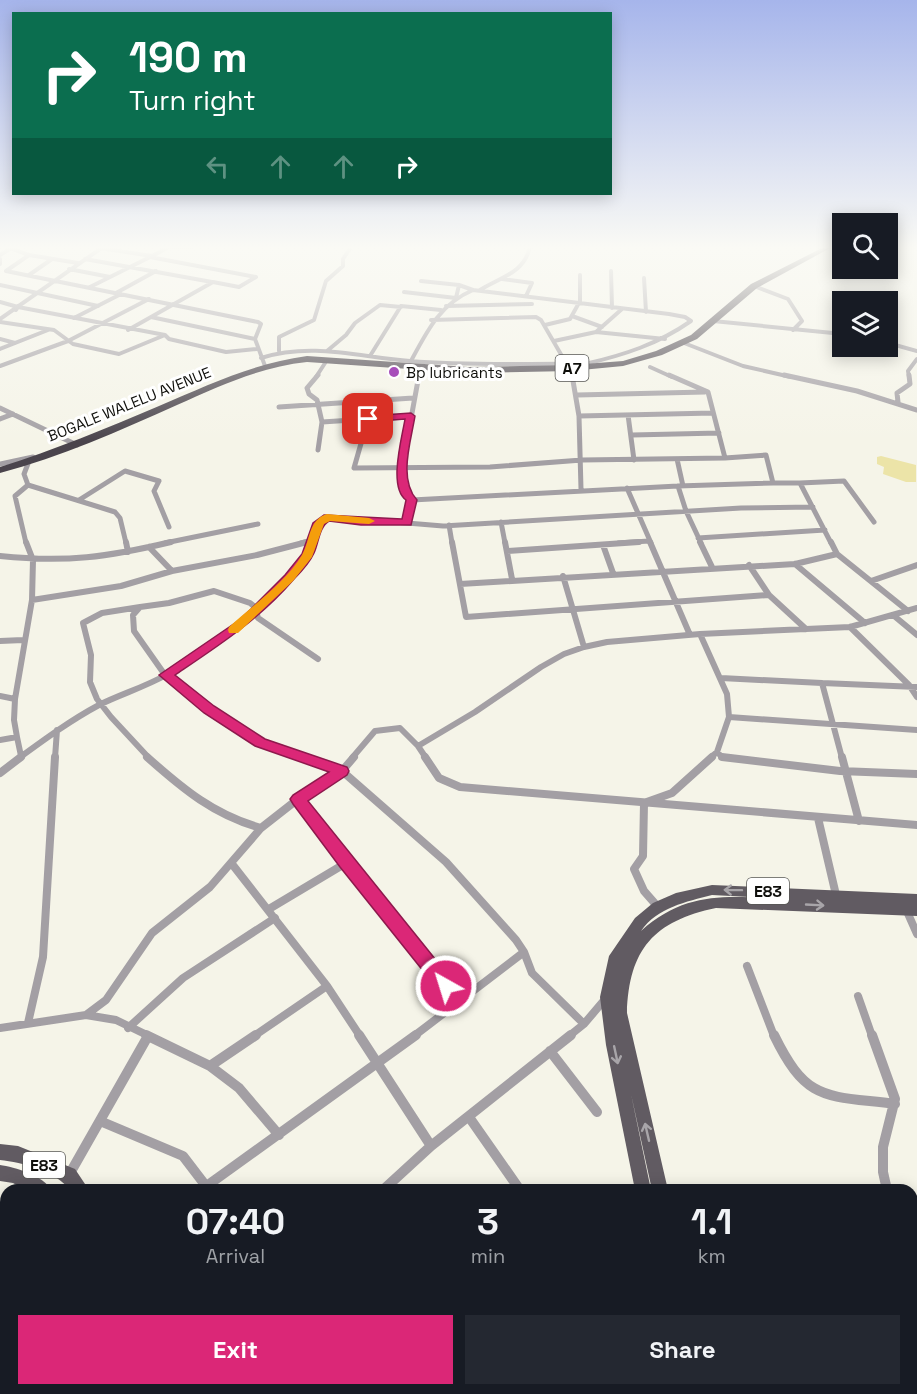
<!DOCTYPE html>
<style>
:root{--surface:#171b24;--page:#242831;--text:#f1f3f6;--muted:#9ea1a6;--accent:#db2777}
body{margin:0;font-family:"Space Grotesk",sans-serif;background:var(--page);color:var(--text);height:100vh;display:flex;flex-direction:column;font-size:22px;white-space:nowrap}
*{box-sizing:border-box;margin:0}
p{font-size:20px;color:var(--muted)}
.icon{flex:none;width:33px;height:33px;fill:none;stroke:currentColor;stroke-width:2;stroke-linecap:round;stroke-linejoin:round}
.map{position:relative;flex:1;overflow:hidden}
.details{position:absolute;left:0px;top:1184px;width:918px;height:212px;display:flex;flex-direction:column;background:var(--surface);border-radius:18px 18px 0 0;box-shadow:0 3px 15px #0003}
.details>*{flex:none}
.banner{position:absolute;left:12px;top:12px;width:600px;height:183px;border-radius:0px;box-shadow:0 3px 15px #0003;background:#0b6e4f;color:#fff;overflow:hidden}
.tools{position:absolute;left:832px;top:213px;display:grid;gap:12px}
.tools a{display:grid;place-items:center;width:66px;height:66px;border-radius:0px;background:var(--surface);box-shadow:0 3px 15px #0003;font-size:30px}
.pin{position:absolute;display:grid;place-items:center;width:51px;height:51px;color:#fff;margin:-26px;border-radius:12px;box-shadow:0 3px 9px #0006}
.me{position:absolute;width:66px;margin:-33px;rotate:321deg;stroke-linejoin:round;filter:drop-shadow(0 0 4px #0008)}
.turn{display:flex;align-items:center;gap:21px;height:126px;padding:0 18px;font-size:27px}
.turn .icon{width:78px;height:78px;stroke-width:2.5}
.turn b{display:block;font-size:42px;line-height:51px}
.lanes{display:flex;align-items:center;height:57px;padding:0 18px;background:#0003;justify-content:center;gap:30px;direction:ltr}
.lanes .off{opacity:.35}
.eta{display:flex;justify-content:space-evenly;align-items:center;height:102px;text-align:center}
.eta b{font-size:36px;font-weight:800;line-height:42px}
.button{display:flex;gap:12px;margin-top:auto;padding:12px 18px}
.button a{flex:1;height:69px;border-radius:0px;background:var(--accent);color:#fff;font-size:24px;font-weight:800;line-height:69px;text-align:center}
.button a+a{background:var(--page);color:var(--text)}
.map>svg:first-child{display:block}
</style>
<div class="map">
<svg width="917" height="1394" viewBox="0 0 917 1394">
<rect width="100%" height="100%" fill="#f5f4e8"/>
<path fill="#ece4a8" d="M881 456 916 465V482H906L883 474 884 467 877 464V457Z"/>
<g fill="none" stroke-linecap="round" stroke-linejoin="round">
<path stroke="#a39fa4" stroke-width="4" d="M7 247 29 255 78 263
M173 247H192
M100 248 152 256 110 277
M0 255 10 249
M29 255 6 271 258 322 261 324 255 339 265 366
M152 256 169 247
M0 259V264
M85 259 212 282
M69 269 110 277 90 287
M611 271 612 308
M29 275 52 259
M644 278 646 312
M502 279 532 283 526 296
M421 281 459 285 473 290
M0 285 98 306
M754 286 788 299 802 321 793 330
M480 290C501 277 524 273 530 247
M404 292 456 298 459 285
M116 293 156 271
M0 302 18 307 16 310
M446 306 532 304
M18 307 165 335 169 339 226 352 257 349
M572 316 602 327
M151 317 255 339
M74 318 121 294
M0 319 103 247
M431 320 536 317 541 320 566 363
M713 321 843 334
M0 322 54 330 73 344 119 354 165 335
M545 325 570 319 580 301V275
M128 330 213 282 239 287 256 277 150 257
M596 332 665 339
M0 339 15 343
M554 341 596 332 622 309
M684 343 743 366 791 377
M888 343 917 351
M0 349 48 330
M279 351V337L314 320 326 281 343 266V259L351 247
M327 351 346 335 355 323 380 305 401 307
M370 356 401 306 441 310
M261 358C312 342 359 357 410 361 470 366 530 363 589 364
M411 361C427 331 440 304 473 290L669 314 685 317 691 321C658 344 624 355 585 364
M0 366 68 341 149 299
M650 367 672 377
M571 368 572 377
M316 377 327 360
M419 377 421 367
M909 377 908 371 917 359"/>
<path stroke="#a39fa4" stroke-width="5" d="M318 375 307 388 309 394 317 400 322 422 368 419 354 468 490 467 582 460 725 458
M572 375 579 416 581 489
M669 375 708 392 725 458 766 455 773 483H800L831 543
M784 375 857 391 917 410
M577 395 705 392
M898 402 897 393 910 384 909 375
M279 407 413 398
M0 408 77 445
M628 415 634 460
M579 416 713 413
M0 419 13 414
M368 419 411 416
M632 435 719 433
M318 450 322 422
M677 459 683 486
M0 464 33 457
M800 483 844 481 874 522
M28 485 115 512 120 518 126 543
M627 488 651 543
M79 500 125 471 159 481 154 491 169 527
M412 500 405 495 403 462 419 375
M501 522 505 543
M407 523 443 526 741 508 813 507
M449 525 452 543
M698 538 825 530
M26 543 15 496 28 485 24 474 29 461
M165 543 258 524
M301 543 313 540
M312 543 319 523 327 517 407 523 412 500 678 486
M618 543 649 541
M701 543 686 511 678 486 773 483"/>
<path stroke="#a39fa4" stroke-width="6" d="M126 542 128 552
M452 542 466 617 769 595
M505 542 512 579
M650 542 690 635
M700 542 712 567
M831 542 837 554 908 611
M603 545 613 573
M149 547 172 571 257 555 307 542
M507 551 639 542
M0 556C66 563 108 557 171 542
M795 564 865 623
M749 565 769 595 806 629
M563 576 584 647
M871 581 917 565
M460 584 795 564 837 554
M32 600 121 586 172 571
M140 607 102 613 83 623 91 655 90 682 97 699 111 717 149 758
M893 615 917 635
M850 627 909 685 917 697
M700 634 727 694 729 717
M0 641 23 640
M721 678 822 683 842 758
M822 683 917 687
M0 696 15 699
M17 737 14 720 15 699 32 600 33 560 26 542
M0 740 17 737 21 756
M418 746 426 758
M717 752 722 757 730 758
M19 758C45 739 71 720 99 705 121 694 145 687 166 675 210 649 296 590 313 542
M55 758 57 730
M306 758 260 742 209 709 165 675 134 631 133 615 140 607 169 603 214 591 250 603 255 607 258 618 318 659
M352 758 375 731 400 728 418 746 475 712 541 667 564 654 584 647 607 642 700 634 850 627 917 608
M710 758 717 752 729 717 917 730"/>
<path stroke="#a39fa4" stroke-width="8" d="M147 757C183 789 214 815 261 828
M302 757 342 771 446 862 516 940 524 952 414 1036
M425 757 439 778 460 787 917 825
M722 757 840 771 917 774
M842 757 859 821
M0 773 21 757
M298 799 346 863 460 1003
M818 818 836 895
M232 864 327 986 360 1036
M658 907 644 891 634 869 643 856 644 803 672 793 712 757
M905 907 917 934
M269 909 346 863
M524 952 532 973 584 1024
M747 966 774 1036
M858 996 872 1036
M86 1015 106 1000 152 933 210 887 261 828 298 799 342 771 354 757
M28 1023 43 957 55 757
M0 1028 86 1015 116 1020 149 1036
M128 1028 183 978 275 918
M254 1036 327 986
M569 1036 584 1024 606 998"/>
<path stroke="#a39fa4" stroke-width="10" d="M146 1035 210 1066 239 1088 279 1135
M359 1035 431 1146
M774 1035C807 1103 826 1095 895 1104
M872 1035 895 1099 883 1147V1172L887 1190
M550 1051 597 1112
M210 1066 256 1035
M469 1117 520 1190
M100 1121 183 1156 209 1190
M69 1175 148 1036
M201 1190 416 1035
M383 1190 431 1146 571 1035
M912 1212 917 1213
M505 1389 507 1394
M717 1389 728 1394
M866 1389V1394
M304 1394 310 1389
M494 1394 500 1389
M608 1394 613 1389"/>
<path fill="#615b62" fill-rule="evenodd" d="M712 885 917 894V916L716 908C654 921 629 949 627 1013L668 1190H652L631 1094 651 1190H635L606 1045 600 997 609 956 635 918 653 903 676 893ZM712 895 787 899C730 897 688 889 641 931 658 907 686 902 712 895Z
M0 1144 18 1146 75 1169 89 1190H70C57 1172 22 1162 0 1160Z
M0 1165C14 1167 45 1176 51 1190H26L13 1183 0 1181Z
M110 1389H128V1394H110Z
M132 1389H150V1394H132Z
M674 1389H692L693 1394H675Z
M695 1389H713V1394H695Z"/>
<path fill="#4a444c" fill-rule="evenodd" d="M824 247H832L757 288 697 339 662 355 623 366 571 371 468 373 307 362C260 367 219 386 177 405 119 431 61 457 0 473V467C54 450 107 428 159 406 208 385 254 363 307 356L468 367 571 365 623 361 656 351 691 335 751 284Z"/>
</g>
<defs><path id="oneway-shaft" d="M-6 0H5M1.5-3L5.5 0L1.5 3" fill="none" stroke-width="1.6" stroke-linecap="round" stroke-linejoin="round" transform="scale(1.5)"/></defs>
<g stroke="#a8a5a9">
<use href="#oneway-shaft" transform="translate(733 890) rotate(-179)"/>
<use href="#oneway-shaft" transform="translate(815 905) rotate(3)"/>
<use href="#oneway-shaft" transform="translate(616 1055) rotate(78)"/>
<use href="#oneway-shaft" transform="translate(647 1132) rotate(-103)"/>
</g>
<linearGradient id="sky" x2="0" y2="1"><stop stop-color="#a6b5eb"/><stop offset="0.56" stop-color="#fafaf5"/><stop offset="1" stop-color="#fafaf5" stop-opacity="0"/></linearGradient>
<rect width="917" height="442" fill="url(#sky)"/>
<path fill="#db2777" stroke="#8e194d" stroke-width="1.5" d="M411 413 415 416C411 441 398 479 417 500L411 525H361L329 521C319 527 319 542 314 553 310 562 301 572 294 579 260 619 218 646 175 675L214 706 265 739 347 767 349 771 347 775 308 801 452 980 455 986 452 992 446 994 440 992 340 867 293 804 290 799 293 795 329 772 255 746 204 713 159 675 238 621 251 609 285 575 302 554 313 523 324 515 402 519 406 500C388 487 402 438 405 419L368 422 363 419 368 416Z"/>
<path fill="#f59e0b" d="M327 514 369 518 375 521 369 524 330 521 324 524 312 557 293 581 238 633H229L228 630 229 627C253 605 285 583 302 555 311 539 308 520 327 514Z"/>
<circle fill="#a74eba" stroke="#fff" stroke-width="2" cx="394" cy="372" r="6"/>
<g text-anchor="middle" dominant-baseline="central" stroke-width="6" stroke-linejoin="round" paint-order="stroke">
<g font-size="15" fill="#0f0f0b" stroke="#fff" text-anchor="start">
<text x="406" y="372">Bp lubricants</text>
</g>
<g font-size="15" fill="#0f0f0b" stroke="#fff">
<text transform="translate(129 404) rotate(-22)">BOGALE WALELU AVENUE</text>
</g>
<g fill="#fff" stroke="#575754" stroke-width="1.5">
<rect x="555.5" y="355" width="33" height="26" rx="4.5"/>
<rect x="747" y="878" width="42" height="26" rx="4.5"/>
<rect x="23" y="1152" width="42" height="26" rx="4.5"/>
</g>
<g font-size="16" font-weight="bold" fill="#0f0f0b">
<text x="572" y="368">A7</text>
<text x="768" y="891">E83</text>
<text x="44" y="1165">E83</text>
</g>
</g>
</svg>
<div class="tools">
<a><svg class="icon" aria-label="search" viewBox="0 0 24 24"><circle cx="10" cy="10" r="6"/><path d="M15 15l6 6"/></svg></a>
<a><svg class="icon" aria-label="layers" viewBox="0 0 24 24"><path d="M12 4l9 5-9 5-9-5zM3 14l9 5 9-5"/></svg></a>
</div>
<div class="pin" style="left:368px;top:419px;background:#d93025"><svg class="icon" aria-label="arrive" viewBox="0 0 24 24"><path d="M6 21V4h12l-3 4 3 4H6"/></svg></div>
<svg class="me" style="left:446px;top:986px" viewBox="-20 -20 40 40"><circle r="17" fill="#db2777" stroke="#fff" stroke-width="3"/><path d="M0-11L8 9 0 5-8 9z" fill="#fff"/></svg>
<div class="banner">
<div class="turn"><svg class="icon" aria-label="right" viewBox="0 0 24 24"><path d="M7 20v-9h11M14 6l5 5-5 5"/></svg><div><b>190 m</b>Turn right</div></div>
<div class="lanes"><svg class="icon off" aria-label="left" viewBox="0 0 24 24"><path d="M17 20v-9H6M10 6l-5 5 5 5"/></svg><svg class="icon off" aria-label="ahead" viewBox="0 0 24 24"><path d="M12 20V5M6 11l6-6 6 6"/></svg><svg class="icon off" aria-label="ahead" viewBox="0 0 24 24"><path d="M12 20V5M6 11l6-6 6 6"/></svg><svg class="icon" aria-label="right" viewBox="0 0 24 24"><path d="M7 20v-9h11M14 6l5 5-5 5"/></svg></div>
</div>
<section class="details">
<div class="eta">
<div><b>07:40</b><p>Arrival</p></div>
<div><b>3</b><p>min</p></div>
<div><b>1.1</b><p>km</p></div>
</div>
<div class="button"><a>Exit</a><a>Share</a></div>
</section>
</div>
